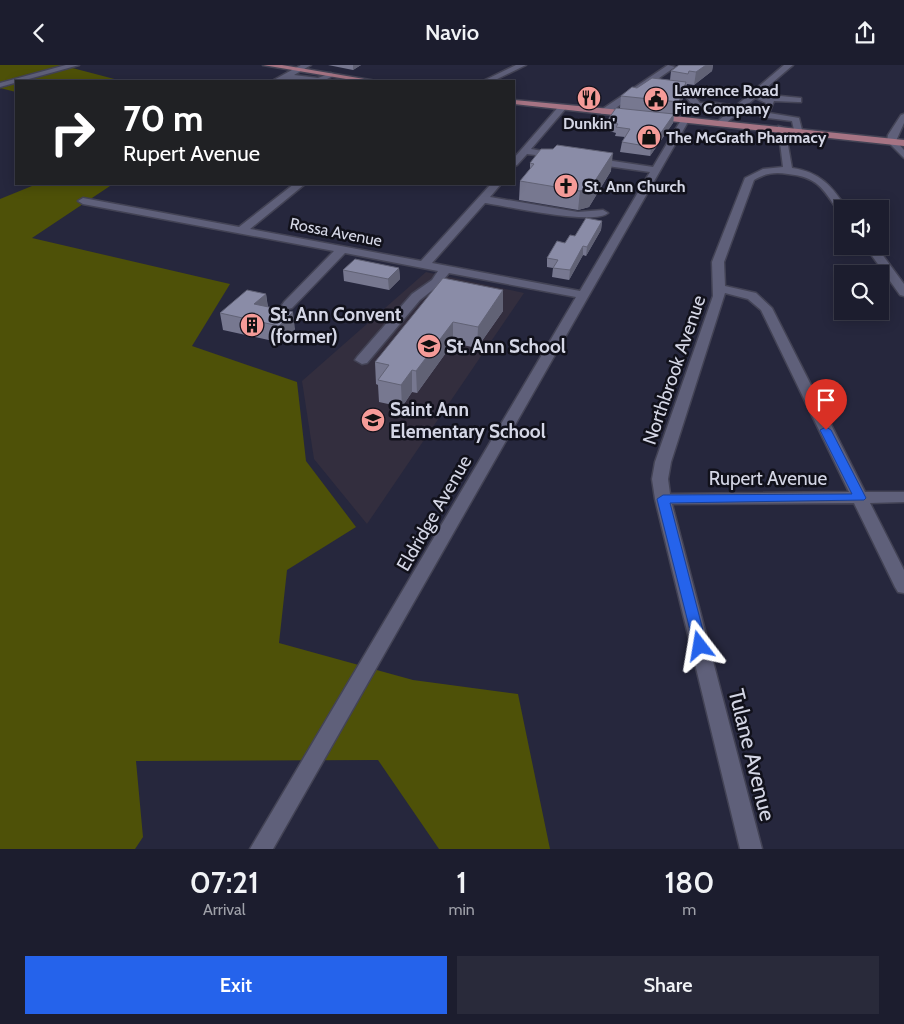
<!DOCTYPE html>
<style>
:root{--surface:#1c1d2e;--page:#292a3a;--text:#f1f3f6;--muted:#a0a2aa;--line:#3a3b4a;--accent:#2563eb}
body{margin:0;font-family:Cabin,sans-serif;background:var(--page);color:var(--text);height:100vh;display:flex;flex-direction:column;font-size:19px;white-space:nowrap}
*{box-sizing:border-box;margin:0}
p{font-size:16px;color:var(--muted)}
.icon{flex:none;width:28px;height:28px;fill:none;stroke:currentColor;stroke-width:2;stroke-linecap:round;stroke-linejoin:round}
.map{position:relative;height:784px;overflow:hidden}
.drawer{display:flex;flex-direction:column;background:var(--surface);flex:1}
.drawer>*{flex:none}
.top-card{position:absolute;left:15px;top:15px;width:500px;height:105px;border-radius:0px;box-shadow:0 2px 12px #0003,0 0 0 1px var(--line);background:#202124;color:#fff;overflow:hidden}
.controls{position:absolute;left:834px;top:135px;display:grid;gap:10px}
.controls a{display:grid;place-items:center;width:55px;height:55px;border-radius:0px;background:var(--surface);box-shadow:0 2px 12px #0003,0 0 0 1px var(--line);font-size:25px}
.pin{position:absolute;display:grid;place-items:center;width:42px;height:42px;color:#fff;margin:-51px -21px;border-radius:50% 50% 50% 0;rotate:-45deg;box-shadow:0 0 5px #0007}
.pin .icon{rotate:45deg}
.me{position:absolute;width:55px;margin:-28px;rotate:346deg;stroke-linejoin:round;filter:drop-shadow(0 0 4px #0008)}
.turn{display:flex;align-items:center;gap:18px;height:105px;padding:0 25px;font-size:22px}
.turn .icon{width:65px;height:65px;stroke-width:2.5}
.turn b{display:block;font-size:35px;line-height:42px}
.eta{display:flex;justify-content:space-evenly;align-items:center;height:85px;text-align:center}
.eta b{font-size:30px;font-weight:600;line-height:35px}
.button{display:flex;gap:10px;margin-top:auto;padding:10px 25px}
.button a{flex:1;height:58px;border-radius:0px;background:var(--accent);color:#fff;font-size:20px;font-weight:600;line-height:58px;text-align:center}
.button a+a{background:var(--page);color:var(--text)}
header{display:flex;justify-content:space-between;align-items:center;height:65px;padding:0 25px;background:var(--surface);font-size:22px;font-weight:600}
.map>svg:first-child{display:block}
</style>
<header><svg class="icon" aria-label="back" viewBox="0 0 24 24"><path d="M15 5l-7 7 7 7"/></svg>Navio<svg class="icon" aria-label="share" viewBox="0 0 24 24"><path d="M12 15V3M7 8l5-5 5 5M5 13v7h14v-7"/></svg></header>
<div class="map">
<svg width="904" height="784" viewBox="0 0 904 784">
<rect width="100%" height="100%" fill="#26273d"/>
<path fill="#332e3e" d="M426 207 524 228 367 459 314 394 302 316Z"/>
<path fill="#4e5108" d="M0 0H61L122 16H16V27L0 23Z
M31 119H113L32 173 230 219 192 281 297 317 306 396 356 462 287 505 279 578 413 615 518 629 550 784H439L378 695 136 696 143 772 135 784H0V134L32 121Z"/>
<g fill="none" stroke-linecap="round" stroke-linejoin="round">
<g stroke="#434355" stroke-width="3">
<path id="minor" d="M66 0H79L0 22V18Z
M301 0H311L294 10 318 13 331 8 335 10 323 16 287 14 281 16H272Z
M516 0H526L493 16H483Z
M668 0 675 2 607 49H601V45Z
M784 0H793L759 29 801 33V37H798L774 36 769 48 799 53 802 65 798 68 794 65 792 56 761 52 760 50 766 38 755 33 724 60H718V56L731 45 716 42 695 43 682 27 663 21 667 19 688 23 700 38H716L736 41Z
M560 40 567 42 531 84 561 89V93L527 89 517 100 514 101V93Z
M904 49V58L896 76 904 85V93L887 76 888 70 901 50Z
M685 52 689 55 273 784H250L576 232 449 208 440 219 420 235 367 298 362 299 355 295 357 292 412 229 432 215 438 206 345 188 292 243 288 244 282 240 284 237 334 186 83 139 78 136 83 133 239 162 294 119H305L250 164 421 196 491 119H501L490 132 578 147 603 145 608 148C594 161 507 141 485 138L432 198 580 226 650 107 593 99 588 96 593 93 653 102 681 55Z
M778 61 785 63 792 103C820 107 832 121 847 144H842V147L838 146C823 123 817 112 788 109 775 107 766 108 754 115L724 197 725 221 756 228 772 243 865 427H904V437L870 438 904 505V528L898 527 895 522 854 438 672 439 762 784H740L655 434 652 414 655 397 713 231 712 197 745 113 763 104 783 102ZM725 228 748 234 761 245 849 427 670 429 668 414 671 397Z
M865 181H876L904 219V231L900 230Z"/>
</g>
<g stroke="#434355" stroke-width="3">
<path id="major" d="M263 0H282L376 16H358Z
M514 35 632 46 636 49 632 52 514 39Z
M654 49 904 75V81L651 54 650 52Z"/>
</g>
<use href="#minor" fill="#5f607a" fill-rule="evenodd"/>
<use href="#major" fill="#a67484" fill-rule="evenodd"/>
</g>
<path fill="#777890" d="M328 0H361L353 5Z
M679 0H713L712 6 694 20 687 19 686 22H685L684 30 677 50H674L673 58 650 91 620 87 622 77 625 72 615 71 616 68 606 65 607 56 620 43 621 31 637 23 670 15 671 6Z
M530 98 611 106 589 142 578 145 519 135 520 116 530 104Z
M602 156 601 165 586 191 583 190 569 215 552 212 553 203 547 202V193L565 178Z
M399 203 400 214 389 225 344 216 343 205Z
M503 225V246L477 283 453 278 417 328 412 327 402 342 379 337 378 320 376 319 375 297Z
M266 229 268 242 295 264 282 278 223 265 220 248Z"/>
<path fill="#616275" d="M353 0H361L353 5Z
M706 0H713L712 6 694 20 696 7Z
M686 17 684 30 677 50 679 37Z
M674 49 673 58 650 91 651 82Z
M613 88 611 106 589 142 578 145 580 126Z
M602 156 601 165 586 191 587 182Z
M583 181V190L569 215 570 205Z
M399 203 400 214 389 225 388 214Z
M503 225V246L477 283 478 262Z
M266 229 268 245 254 239Z
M293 247 295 264 282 278 279 261Z
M453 257V278L417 328 416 306Z
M412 305V327L402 342 401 320Z"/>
<path fill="#8a8ca7" stroke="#616275" d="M679 0H706L696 7 689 6 688 9 671 6Z
M652 13 686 17 679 37 621 31 632 22 637 23Z
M616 43 674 49 651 82 622 77 630 64 616 62 618 59 607 56Z
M557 80 613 88 591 122 580 126 520 116 534 99 530 98 541 84H553Z
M586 153 602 156 587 182 583 181 570 205 553 203 558 195 547 193 557 176 565 178 570 170 575 171Z
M355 194 399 203 388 214 343 205Z
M443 213 503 225 478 262 453 257 416 306 412 305 401 320 378 315 389 300 375 297Z
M247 225 266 229 254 239 293 247 279 261 220 248Z"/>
<path fill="#2563eb" stroke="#184099" d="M826 362 831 365 866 433 864 435 670 438 707 581 705 585H695L657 434 663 430 852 429 820 365Z"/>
<defs>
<g id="restaurant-disc" transform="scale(1.25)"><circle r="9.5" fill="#f59b98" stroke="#11111b"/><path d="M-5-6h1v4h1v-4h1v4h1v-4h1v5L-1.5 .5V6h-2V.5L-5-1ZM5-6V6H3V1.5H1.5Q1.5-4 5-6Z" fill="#111"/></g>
<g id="civic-disc" transform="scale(1.25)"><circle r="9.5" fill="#f59b98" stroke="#11111b"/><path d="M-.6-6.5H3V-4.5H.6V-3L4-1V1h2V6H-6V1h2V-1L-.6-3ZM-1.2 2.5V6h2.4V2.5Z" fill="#111"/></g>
<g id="shop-disc" transform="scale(1.25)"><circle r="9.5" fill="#f59b98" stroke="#11111b"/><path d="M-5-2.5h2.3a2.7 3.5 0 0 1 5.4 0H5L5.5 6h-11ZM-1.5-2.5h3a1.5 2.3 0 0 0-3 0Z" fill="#111"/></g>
<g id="church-disc" transform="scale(1.25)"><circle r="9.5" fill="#f59b98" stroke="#11111b"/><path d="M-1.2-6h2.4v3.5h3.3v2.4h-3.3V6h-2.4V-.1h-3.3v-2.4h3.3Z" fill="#111"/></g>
<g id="building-disc" transform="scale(1.25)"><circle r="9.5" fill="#f59b98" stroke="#11111b"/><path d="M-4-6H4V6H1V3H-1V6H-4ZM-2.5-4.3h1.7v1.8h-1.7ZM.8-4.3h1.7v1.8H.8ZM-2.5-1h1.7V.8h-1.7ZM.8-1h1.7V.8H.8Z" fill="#111"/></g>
<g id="school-disc" transform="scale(1.25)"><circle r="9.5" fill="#f59b98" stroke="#11111b"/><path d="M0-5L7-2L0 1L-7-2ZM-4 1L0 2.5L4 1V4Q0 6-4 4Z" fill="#111"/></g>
</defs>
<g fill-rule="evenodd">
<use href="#restaurant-disc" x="589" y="33"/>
<use href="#civic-disc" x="656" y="34"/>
<use href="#shop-disc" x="649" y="72"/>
<use href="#church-disc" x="566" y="121"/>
<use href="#building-disc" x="252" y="260"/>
<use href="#school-disc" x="429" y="281"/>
<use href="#school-disc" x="373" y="355"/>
</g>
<g text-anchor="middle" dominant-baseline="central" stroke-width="5" stroke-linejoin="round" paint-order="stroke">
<g font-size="16" font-weight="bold" fill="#d4d6e5" stroke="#11111b" text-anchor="start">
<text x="674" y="25">Lawrence Road<tspan x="674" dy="18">Fire Company</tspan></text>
<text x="589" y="58" text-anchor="middle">Dunkin'</text>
<text x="666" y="72">The McGrath Pharmacy</text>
<text x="584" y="121">St. Ann Church</text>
</g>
<g font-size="16" fill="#d4d6e5" stroke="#11111b">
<text transform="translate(336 167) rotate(11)">Rossa Avenue</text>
</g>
<g font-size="19" font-weight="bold" fill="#d4d6e5" stroke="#11111b" text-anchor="start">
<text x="270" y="249">St. Ann Convent<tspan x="270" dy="22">(former)</tspan></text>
<text x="446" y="281">St. Ann School</text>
<text x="390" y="344">Saint Ann<tspan x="390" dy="22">Elementary School</tspan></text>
</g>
<g font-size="19" fill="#d4d6e5" stroke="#11111b">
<text transform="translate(674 305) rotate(-71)">Northbrook Avenue</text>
<text x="768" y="413">Rupert Avenue</text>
<text transform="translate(434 448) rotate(-60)">Eldridge Avenue</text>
</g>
<g font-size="22" fill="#d4d6e5" stroke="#11111b">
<text transform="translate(752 690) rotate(76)">Tulane Avenue</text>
</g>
</g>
</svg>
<div class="controls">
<a><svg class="icon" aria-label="sound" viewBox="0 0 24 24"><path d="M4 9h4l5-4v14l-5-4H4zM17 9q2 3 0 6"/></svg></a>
<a><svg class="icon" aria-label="search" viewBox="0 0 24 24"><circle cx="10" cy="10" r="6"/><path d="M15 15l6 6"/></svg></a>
</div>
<div class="pin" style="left:826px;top:365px;background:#d93025"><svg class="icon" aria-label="arrive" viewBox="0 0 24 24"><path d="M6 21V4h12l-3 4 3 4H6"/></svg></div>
<svg class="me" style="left:700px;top:581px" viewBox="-20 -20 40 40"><path d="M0-17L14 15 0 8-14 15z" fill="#2563eb" stroke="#fff" stroke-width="4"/></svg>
<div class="top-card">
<div class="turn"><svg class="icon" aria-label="right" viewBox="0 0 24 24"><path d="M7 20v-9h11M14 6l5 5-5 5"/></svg><div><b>70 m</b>Rupert Avenue</div></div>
</div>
</div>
<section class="drawer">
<div class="eta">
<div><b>07:21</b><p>Arrival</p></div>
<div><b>1</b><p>min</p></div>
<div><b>180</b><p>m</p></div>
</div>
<div class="button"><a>Exit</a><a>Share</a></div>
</section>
